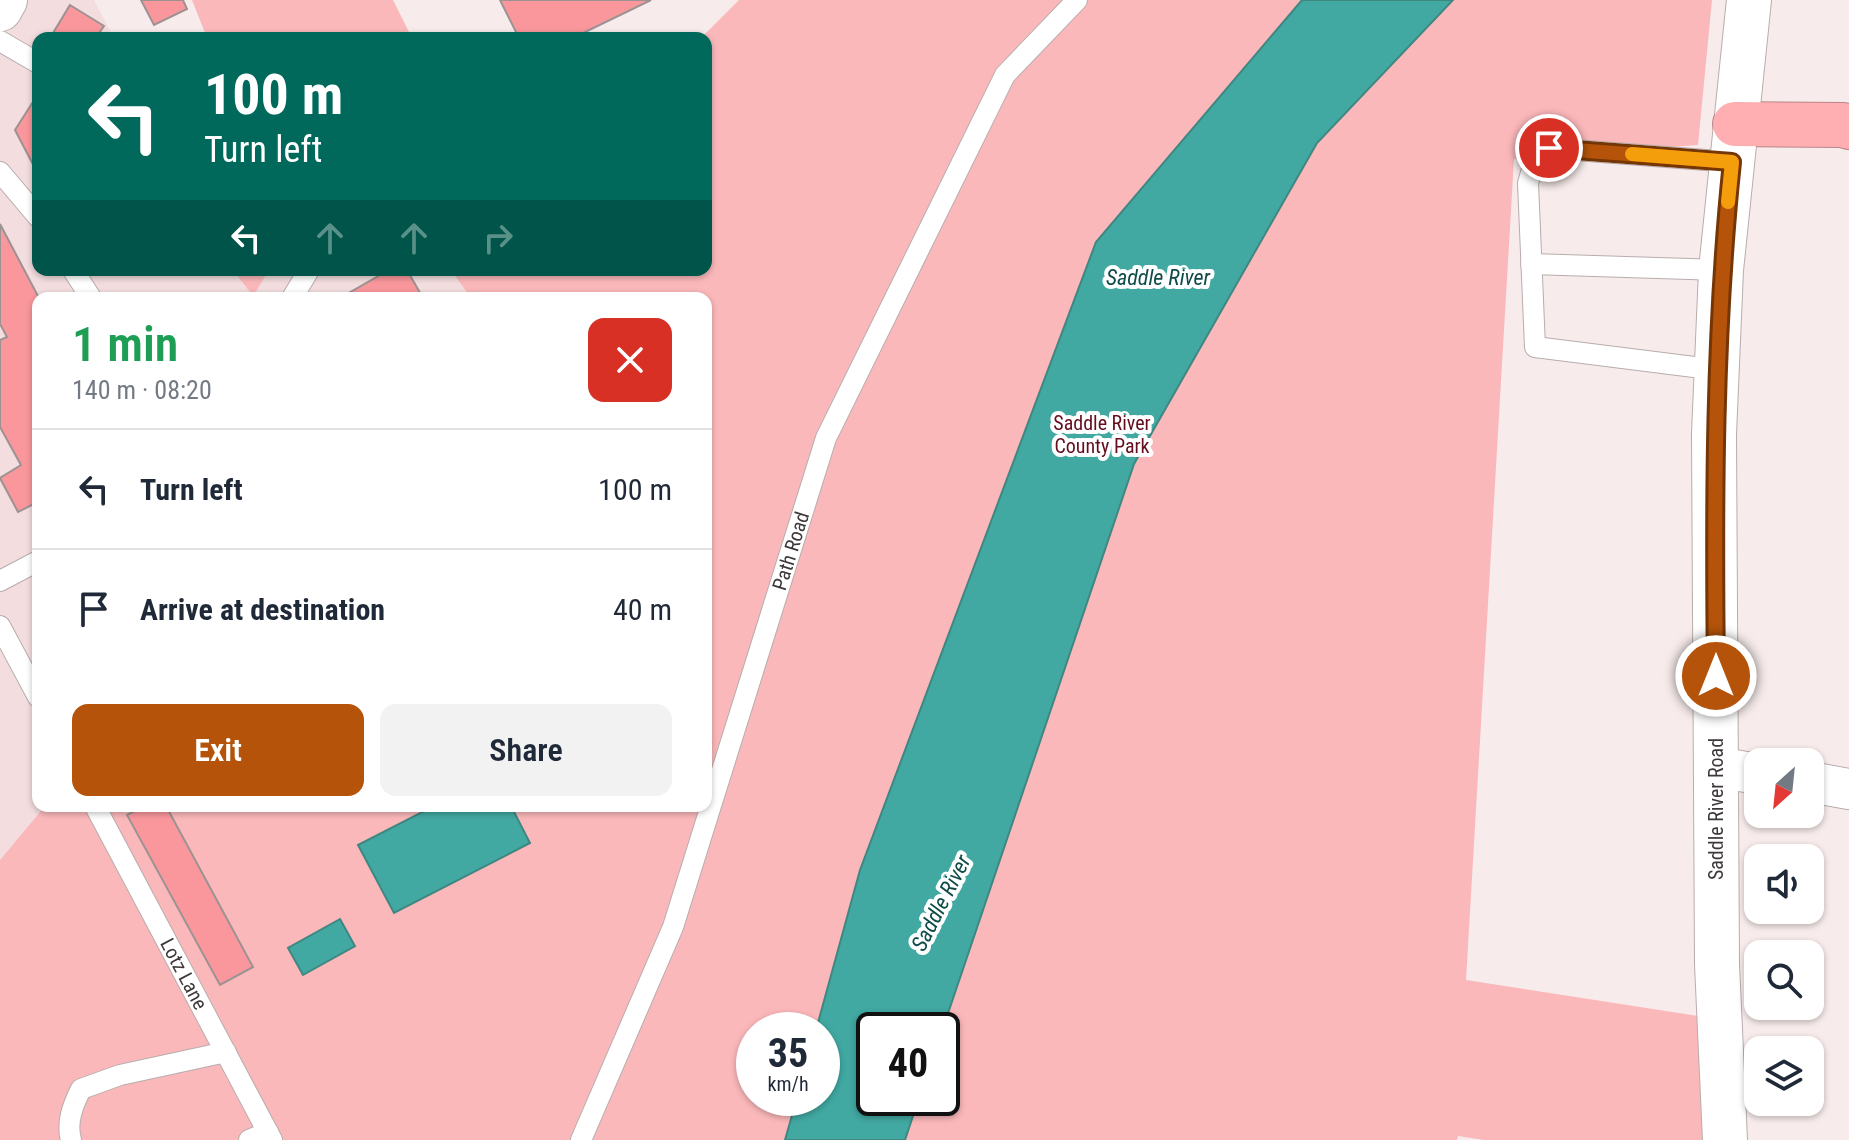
<!DOCTYPE html>
<meta charset="utf-8">
<style>
:root{--surface:#fff;--page:#f2f2f3;--text:#1f2937;--muted:#747a83;--line:#e0e1e3;--accent:#b45309}
body{margin:0;font-family:"Roboto Condensed",sans-serif;background:var(--page);color:var(--text);height:100vh;display:flex;flex-direction:column;font-size:30px;white-space:nowrap}
*{box-sizing:border-box;margin:0}
p{font-size:26px;color:var(--muted)}
.icon{flex:none;width:44px;height:44px;fill:none;stroke:currentColor;stroke-width:2;stroke-linecap:round;stroke-linejoin:round}
.map{position:relative;flex:1;overflow:hidden}
.sheet{position:absolute;left:32px;top:292px;width:680px;height:520px;display:flex;flex-direction:column;background:var(--surface);border-radius:16px;box-shadow:0 2px 6px #0004}
.sheet>*{flex:none}
.banner{position:absolute;left:32px;top:32px;width:680px;height:244px;border-radius:16px;box-shadow:0 2px 6px #0004;background:#00695c;color:#fff;overflow:hidden}
.needle{width:52px;rotate:207deg}
.buttons{position:absolute;left:1744px;top:748px;display:grid;gap:16px}
.buttons a{display:grid;place-items:center;width:80px;height:80px;border-radius:16px;background:var(--surface);box-shadow:0 2px 6px #0004;font-size:40px}
.speed{position:absolute;left:736px;top:1012px;display:flex;gap:16px;font-size:40px;font-weight:700;text-align:center}
.speed>*{display:grid;place-content:center;width:104px;height:104px;border-radius:50%;background:var(--surface);box-shadow:0 2px 6px #0004;line-height:1}
.speed small{font-size:20px;font-weight:400}
.speed .limit{border:4px solid #111;border-radius:12px;background:#fff;color:#111}
.pin{position:absolute;display:grid;place-items:center;width:68px;height:68px;color:#fff;margin:-34px;border:4px solid #fff;border-radius:50%;box-shadow:0 2px 8px #0007}
.me{position:absolute;width:88px;margin:-44px;rotate:0deg;stroke-linejoin:round;filter:drop-shadow(0 0 6px #0008)}
.turn{display:flex;align-items:center;gap:28px;height:168px;padding:0 40px;font-size:36px}
.turn .icon{width:104px;height:104px;stroke-width:2.5}
.turn b{display:block;font-size:56px;line-height:68px}
.lanes{display:flex;align-items:center;height:76px;padding:0 40px;background:#0003;justify-content:center;gap:40px;direction:ltr}
.lanes .off{opacity:.35}
.round{display:grid;place-items:center;flex:none;width:84px;height:84px;border-radius:16px;background:var(--page)}
.summary{display:flex;align-items:center;justify-content:space-between;height:136px;padding:0 40px}
h1{font-size:48px;font-weight:600;line-height:60px;color:#1e9e55}
.cta{display:flex;gap:16px;margin-top:auto;padding:16px 40px}
.cta a{flex:1;height:92px;border-radius:16px;background:var(--accent);color:#fff;font-size:32px;font-weight:600;line-height:92px;text-align:center}
.cta a+a{background:var(--page);color:var(--text)}
ul{padding:0;list-style:none}
li{display:flex;align-items:center;gap:24px;height:120px;padding:0 40px;border-top:2px solid var(--line)}
li div{flex:1}
li b{display:block;font-size:30px}
li em{font-style:normal}
.map>svg:first-child{display:block}
</style>
<div class="map">
<svg width="1849" height="1140" viewBox="0 0 1849 1140">
<rect width="100%" height="100%" fill="#f7ebeb"/>
<path fill="#f3ddde" d="M0 0H94L114 38H38V270H509L517 298H38V806H45L0 860Z"/>
<path fill="#fbb8ba" fill-rule="evenodd" d="M192 0H393L412 38H207Z
M739 0H1712L1698 145 1514 159 1466 980 1698 1016 1705 1140H1484L1458 1136 1457 1140H0V860L45 806H706V298H471L451 270H706V38H701ZM754 1030H822V1098H754ZM874 1030H942V1098H874Z
M233 270H269L253 296Z"/>
<path fill="#41a9a2" stroke="#408782" stroke-width="2" d="M1302 0H1453L1317 143 1134 464 942 1031 874 1030V1098H919L905 1140H785L797 1098H822V1030H816L860 870 1096 242Z
M434 806H511L530 843 394 913 358 845Z
M340 919 355 946 303 975 288 948Z"/>
<path fill="#fa979d" stroke="#9d9292" stroke-width="2" d="M141 0H183L187 9 154 25Z
M500 0H651L581 34 583 38H519Z
M70 5 104 26 97 36 100 38H50Z
M38 94V174L15 130Z
M0 224 39 298 38 502 18 512 0 478 21 465 0 427V340L7 337 0 324Z
M389 270H407L423 298H340Z
M144 806H166L253 967 220 985 127 815Z"/>
<g fill="none" stroke-linecap="round" stroke-linejoin="round">
<g stroke="#b8adad" stroke-width="22">
<g id="service">
<path d="M0 41 38 63"/>
<path d="M0 172 38 217"/>
<path d="M1531 264 1721 270"/>
<path d="M73 270 91 298"/>
<path d="M292 298 309 270"/>
<path d="M1718 370 1535 347 1528 183 1538 149 1549 148 1732 162"/>
<path d="M0 581 38 561"/>
<path d="M0 626 38 697"/>
<path id="s1" d="M95 806 272 1140"/>
<path d="M71 1140C66 1122 73 1105 81 1089L120 1075 226 1052"/>
<path d="M249 1140 268 1132"/>
<path id="s2" d="M581 1140 673 927 826 438 1005 75 1077 0"/>
</g>
</g>
<g stroke="#b8adad" stroke-width="42">
<path id="minor" d="M1716 767 1758 774
M1810 782 1849 789"/>
</g>
<g stroke="#b8adad" stroke-width="46">
<path id="tertiary" d="M0 9 5 0
M1725 1140 1717 964 1714 434 1721 270 1749 0"/>
</g>
<g stroke="#bb8588" stroke-width="46">
<path id="motorway" d="M1735 124 1843 125 1849 127"/>
</g>
<use href="#service" stroke="#fff" stroke-width="20"/>
<use href="#minor" stroke="#fff" stroke-width="40"/>
<use href="#tertiary" stroke="#fff" stroke-width="44"/>
<use href="#motorway" stroke="#ffaeb2" stroke-width="44"/>
</g>
<g fill="none" stroke-linecap="round" stroke-linejoin="round">
<g stroke="#753606" stroke-width="20">
<path id="route" d="M1549 148 1732 162C1714 333 1714 504 1716 676"/>
</g>
<use href="#route" stroke="#b45309" stroke-width="14"/>
<path stroke="#f59e0b" stroke-width="14" d="M1632 154 1732 162 1728 202"/>
</g>
<g text-anchor="middle" dominant-baseline="central" stroke-width="8" stroke-linejoin="round" paint-order="stroke">
<g font-size="20" fill="#650d1f" stroke="#fff">
<text x="1102" y="423">Saddle River<tspan x="1102" dy="23">County Park</tspan></text>
</g>
<g font-size="20" fill="#3e3939" stroke="#fff">
<text stroke="none"><textPath href="#s2" startOffset="626">Path Road</textPath></text>
<text transform="translate(1716 809) rotate(-90)">Saddle River Road</text>
<text stroke="none"><textPath href="#s1" startOffset="190">Lotz Lane</textPath></text>
</g>
<g font-size="22" font-style="italic" fill="#0f4c49" stroke="#fff">
<text x="1158" y="277">Saddle River</text>
<text transform="translate(941 903) rotate(-63)">Saddle River</text>
</g>
</g>
</svg>
<div class="buttons">
<a><svg class="needle" viewBox="-14 -14 28 28"><path d="M0-13l5 13h-10z" fill="#e53935"/><path d="M0 13l5-13h-10z" fill="#747a83"/></svg></a>
<a><svg class="icon" aria-label="sound" viewBox="0 0 24 24"><path d="M4 9h4l5-4v14l-5-4H4zM17 9q2 3 0 6"/></svg></a>
<a><svg class="icon" aria-label="search" viewBox="0 0 24 24"><circle cx="10" cy="10" r="6"/><path d="M15 15l6 6"/></svg></a>
<a><svg class="icon" aria-label="layers" viewBox="0 0 24 24"><path d="M12 4l9 5-9 5-9-5zM3 14l9 5 9-5"/></svg></a>
</div>
<div class="speed"><div>35<small>km/h</small></div><div class="limit">40</div></div>
<div class="pin" style="left:1549px;top:148px;background:#d93025"><svg class="icon" aria-label="arrive" viewBox="0 0 24 24"><path d="M6 21V4h12l-3 4 3 4H6"/></svg></div>
<svg class="me" style="left:1716px;top:676px" viewBox="-20 -20 40 40"><circle r="17" fill="#b45309" stroke="#fff" stroke-width="3"/><path d="M0-11L8 9 0 5-8 9z" fill="#fff"/></svg>
<div class="banner">
<div class="turn"><svg class="icon" aria-label="left" viewBox="0 0 24 24"><path d="M17 20v-9H6M10 6l-5 5 5 5"/></svg><div><b>100 m</b>Turn left</div></div>
<div class="lanes"><svg class="icon" aria-label="left" viewBox="0 0 24 24"><path d="M17 20v-9H6M10 6l-5 5 5 5"/></svg><svg class="icon off" aria-label="ahead" viewBox="0 0 24 24"><path d="M12 20V5M6 11l6-6 6 6"/></svg><svg class="icon off" aria-label="ahead" viewBox="0 0 24 24"><path d="M12 20V5M6 11l6-6 6 6"/></svg><svg class="icon off" aria-label="right" viewBox="0 0 24 24"><path d="M7 20v-9h11M14 6l5 5-5 5"/></svg></div>
</div>
<section class="sheet">
<div class="summary"><div><h1>1 min</h1><p>140 m · 08:20</p></div><a class="round" style="background:#d93025;color:#fff"><svg class="icon" aria-label="close" viewBox="0 0 24 24"><path d="M6 6l12 12M18 6L6 18"/></svg></a></div>
<ul>
<li><svg class="icon" aria-label="left" viewBox="0 0 24 24"><path d="M17 20v-9H6M10 6l-5 5 5 5"/></svg><div><b>Turn left</b></div><em>100 m</em></li>
<li><svg class="icon" aria-label="arrive" viewBox="0 0 24 24"><path d="M6 21V4h12l-3 4 3 4H6"/></svg><div><b>Arrive at destination</b></div><em>40 m</em></li>
</ul>
<div class="cta"><a>Exit</a><a>Share</a></div>
</section>
</div>
